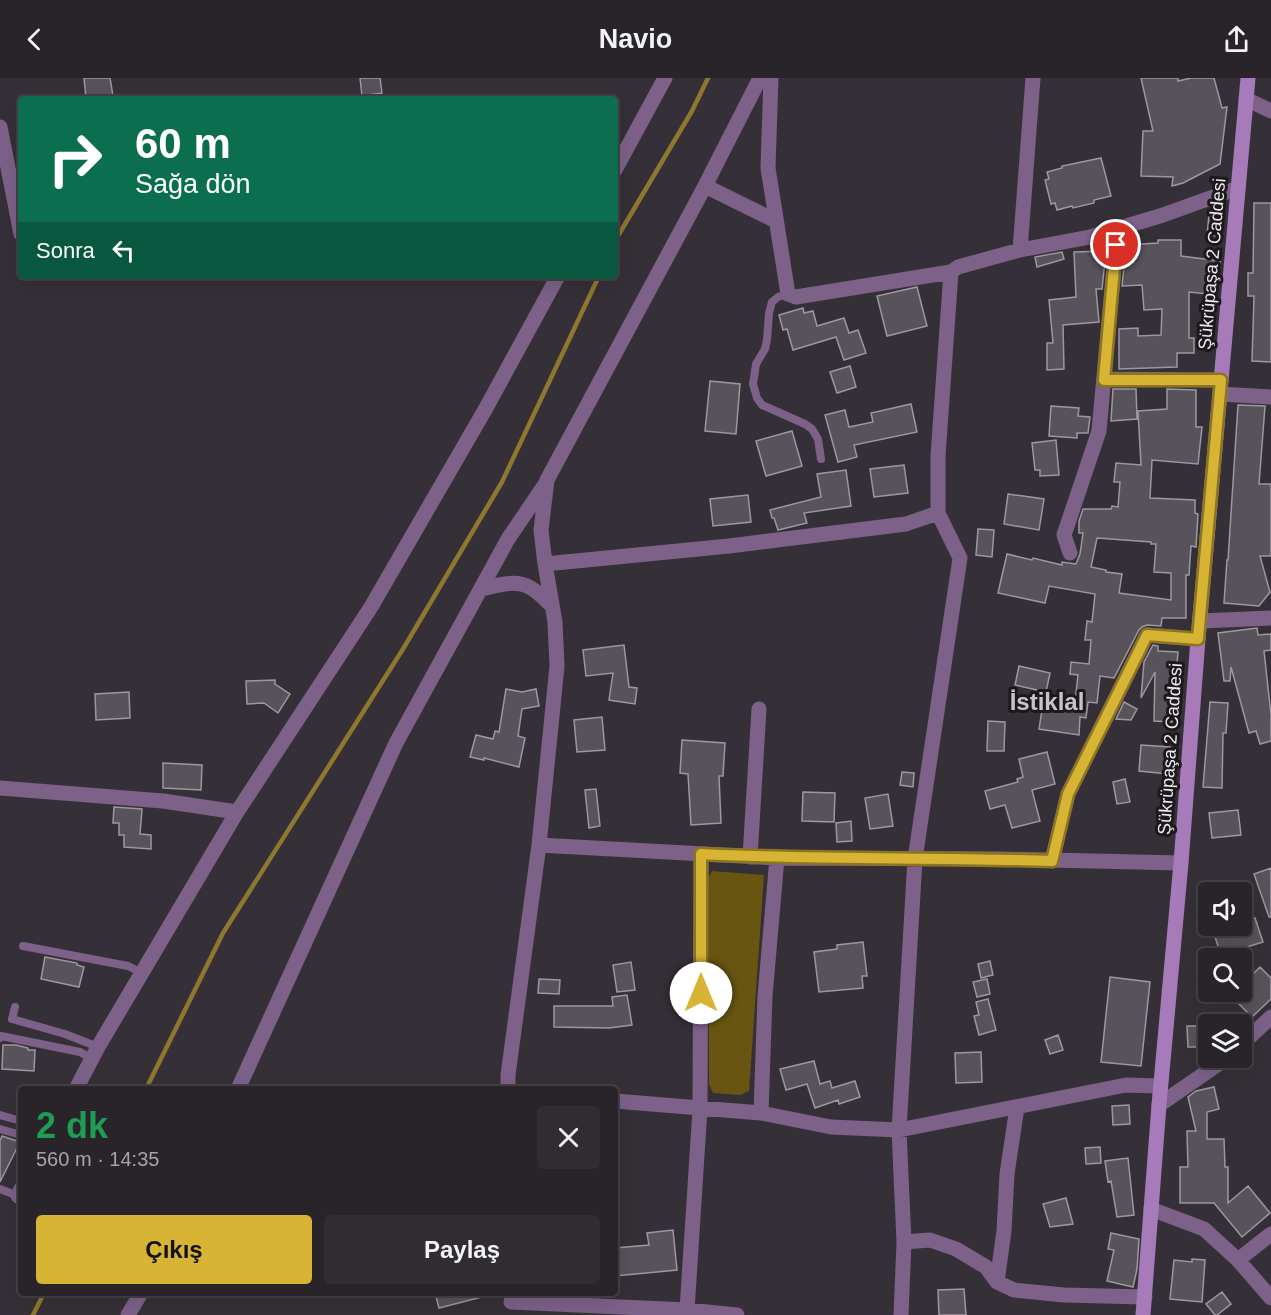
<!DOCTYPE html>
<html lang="tr">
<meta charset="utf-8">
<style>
:root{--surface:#282429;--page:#302c31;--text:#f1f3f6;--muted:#a5a4a8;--line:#444146;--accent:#d8b434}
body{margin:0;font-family:Helvetica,sans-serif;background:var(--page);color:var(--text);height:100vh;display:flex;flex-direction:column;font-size:22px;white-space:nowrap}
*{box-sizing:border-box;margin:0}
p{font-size:20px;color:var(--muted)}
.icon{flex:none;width:33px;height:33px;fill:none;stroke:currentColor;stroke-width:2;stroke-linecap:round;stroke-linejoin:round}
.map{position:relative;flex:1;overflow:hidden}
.details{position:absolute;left:18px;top:1008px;width:600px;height:210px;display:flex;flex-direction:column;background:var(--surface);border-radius:6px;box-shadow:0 6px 24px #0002,0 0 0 2px var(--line)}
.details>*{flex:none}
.top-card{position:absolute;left:18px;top:18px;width:600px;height:183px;border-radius:6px;box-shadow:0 6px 24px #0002,0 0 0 2px var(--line);background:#0b6e4f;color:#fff;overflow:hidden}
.controls{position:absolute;left:1198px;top:804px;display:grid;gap:12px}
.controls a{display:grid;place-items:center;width:54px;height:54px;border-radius:6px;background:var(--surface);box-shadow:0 6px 24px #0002,0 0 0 2px var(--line);font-size:30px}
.pin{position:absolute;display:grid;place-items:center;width:51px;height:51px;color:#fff;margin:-26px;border:3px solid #fff;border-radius:50%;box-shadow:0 2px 6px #0007}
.me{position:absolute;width:66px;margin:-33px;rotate:0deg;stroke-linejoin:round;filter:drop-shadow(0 0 4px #0008)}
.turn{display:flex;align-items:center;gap:21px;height:126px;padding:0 18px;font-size:27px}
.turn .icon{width:78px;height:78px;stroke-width:2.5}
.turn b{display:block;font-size:42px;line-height:51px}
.then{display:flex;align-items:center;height:57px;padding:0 18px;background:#0003;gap:12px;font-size:22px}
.round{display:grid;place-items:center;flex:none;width:63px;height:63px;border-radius:6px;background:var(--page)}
.overview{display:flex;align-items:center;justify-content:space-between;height:102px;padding:0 18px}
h1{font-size:36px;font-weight:800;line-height:45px;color:#1e9e55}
.action{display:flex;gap:12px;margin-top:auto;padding:12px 18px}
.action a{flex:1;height:69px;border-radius:6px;background:var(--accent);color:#111;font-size:24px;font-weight:800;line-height:69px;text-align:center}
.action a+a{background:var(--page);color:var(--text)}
header{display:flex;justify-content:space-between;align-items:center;height:78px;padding:0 18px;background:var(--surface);font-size:27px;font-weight:800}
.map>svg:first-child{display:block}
</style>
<header><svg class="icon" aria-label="back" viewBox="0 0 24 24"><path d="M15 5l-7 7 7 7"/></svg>Navio<svg class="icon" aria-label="share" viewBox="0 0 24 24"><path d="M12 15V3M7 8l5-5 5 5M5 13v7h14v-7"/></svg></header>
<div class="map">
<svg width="1271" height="1237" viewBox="0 0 1271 1237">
<rect width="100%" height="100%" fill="#353037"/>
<path fill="#685512" d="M712 793 764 797 749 1013 740 1017 713 1015 709 1006 708 800Z"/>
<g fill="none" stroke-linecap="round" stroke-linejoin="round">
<path stroke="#8e7830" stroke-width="4.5" d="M615 163 692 33 708 0
M146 1011 223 855 403 571 502 404 599 198
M33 1237 44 1215"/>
</g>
<path fill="#58535b" stroke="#9d97a0" stroke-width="1.5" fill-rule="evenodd" d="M84 0H110L113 18 86 21Z
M360 0H380L382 15 362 18Z
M1141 0H1178V3L1191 0H1214L1222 30 1227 29 1220 86 1183 105 1172 108 1173 99 1141 98 1143 53H1153Z
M1101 80 1111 118 1094 122V125L1073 130 1072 128 1057 132 1055 125 1051 126 1045 102 1049 101 1047 94 1062 90V88Z
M1254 125H1271V284L1252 283 1254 218H1248V195H1253Z
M1209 137 1222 138 1220 158 1207 157Z
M1158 162H1181V178L1220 183 1216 217 1189 214V260H1194V275H1177V289L1119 291V251L1138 250V258L1161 257 1162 231 1144 232 1142 207 1122 208 1126 167 1158 165Z
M1106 173 1102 211H1096L1099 244 1063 247 1064 291 1047 292V265H1053L1049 222 1076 219 1074 174Z
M1062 174 1064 181 1037 189 1035 179Z
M917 209 927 248 887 258 877 218Z
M803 230 804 235 813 233 817 248 844 240 849 255 858 252 866 275 844 282 836 259 793 272 787 251 783 252 779 237Z
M850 288 856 309 837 315 830 294Z
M710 303 740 306 736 356 705 353Z
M1113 311H1136L1137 341 1111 343Z
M1167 311 1196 312V349H1202L1198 386 1152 382 1150 420 1195 422V435L1198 436 1196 469 1191 468 1189 497H1186V540H1162L1161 548 1147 547 1142 549 1139 552 1114 600 1100 598 1097 625 1088 624 1086 640 1080 639 1079 657 1039 651 1044 619 1075 624 1078 597 1070 596 1071 584 1089 586 1091 562H1085L1087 543 1092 544 1095 516 1049 508 1045 525 998 515 1007 476 1032 482 1033 480 1062 487V484L1076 486 1080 476 1083 455H1079V443L1083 431H1111L1112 428 1118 429 1120 404H1114L1116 385 1141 387 1138 333 1167 331ZM1097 460 1151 464V466H1156L1154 494 1171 495V522L1119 515 1122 496 1106 494V492L1091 489Z
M911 326 917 354 854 367 857 379 838 384 825 337 845 332 849 349 873 344 871 335Z
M1238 327 1265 328 1259 406H1271V478H1260L1270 514 1259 528 1224 525 1227 482H1228Z
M1051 328 1079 330 1078 338 1090 339 1088 355H1077V360L1049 358Z
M792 353 802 388 766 398 756 363Z
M1056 362 1059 397 1040 398V392H1035L1032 365Z
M904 387 908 415 874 419 870 391Z
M846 392 851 428 804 435 807 445 778 452 774 440H772L770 432 821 419 817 396Z
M1008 416 1044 421 1039 452 1004 446Z
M748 417 751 444 713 448 710 421Z
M978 451 994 452 992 479 976 477Z
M1257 550 1258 557 1271 556V572L1264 573 1271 637V663L1260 666 1256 653 1249 655 1231 589 1230 603H1224L1218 555Z
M624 567 629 609 637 610 635 626 609 622 613 595 586 598 583 572Z
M1153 567 1158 568V573L1178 574 1172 644 1154 643 1155 594 1141 620 1144 584Z
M1019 588 1050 595 1046 614 1015 607Z
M275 602V606L290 616 278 635 264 625 247 626 246 603Z
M506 611 522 614 536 611 539 628 522 631 518 658 525 660 519 689 484 680V682L470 679 476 657 493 661 495 653 499 654Z
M129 614 130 640 96 642 95 616Z
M1124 624 1137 631 1131 642 1116 641Z
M1210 624 1228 625 1226 655H1223L1222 710 1203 709Z
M602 639 605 672 577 674 574 642Z
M988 643 1005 644 1004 673H987Z
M682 662 725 665 723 698H719L721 745 691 747 688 696 680 695Z
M1141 667 1170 669 1168 696 1139 693Z
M1047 674 1055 706 1032 712 1040 743 1012 750 1005 727 990 731 985 713 1018 704 1017 701 1023 699 1019 681Z
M163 685 202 687 201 712 163 710Z
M902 694 914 695 913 709 900 707Z
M1125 701 1130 724 1117 726 1113 704Z
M596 711 600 748 589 750 585 712Z
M803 714 835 715 834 744 802 743Z
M888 716 893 748 870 751 865 720Z
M114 729 142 731 140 756 151 757V771L124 769V757H119V745H113Z
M1238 732 1241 757 1212 760 1209 735Z
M851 743 852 763 837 764 836 745Z
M1271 790V839H1269L1254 796Z
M1255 840 1263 864 1221 877 1213 853 1232 848H1242V844Z
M863 864 867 898H862L863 910 819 914 814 874 837 871V867Z
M45 879 77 885V887L84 889 79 909 41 901Z
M990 883 993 897 981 900 978 886Z
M631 884 635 912 617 914 613 887Z
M1260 889 1271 900V921L1252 939 1227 914H1242V907Z
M1110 899 1150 904 1141 988 1101 984Z
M539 901 560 902 559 916 538 915Z
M987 901 990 916 977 919 973 904Z
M627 917 632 947 609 950 554 949V928H613L612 919Z
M988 921 996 952 979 957 974 938 979 937 976 924Z
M1187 948H1207V969H1188Z
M1058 957 1063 972 1050 976 1045 962Z
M3 967H16L28 970V972H35L34 993 2 991Z
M981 974 982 1004 956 1005 955 975Z
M814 983 820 1006 830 1003 832 1010 855 1003 860 1019 839 1026 838 1022 815 1030 807 1006 786 1012 780 991Z
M1214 1009 1219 1031 1207 1034V1061H1224L1225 1089H1228V1125L1248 1108 1270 1135 1242 1159 1214 1125H1180V1089H1188L1187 1053H1196L1188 1019 1196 1013Z
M1129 1027 1130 1046 1113 1047 1112 1028Z
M2 1058 20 1064 0 1104V1063Z
M1100 1069 1101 1085 1086 1086 1085 1070Z
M1128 1080 1134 1137 1117 1139 1111 1103 1108 1104 1105 1083Z
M1066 1120 1073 1146 1050 1149 1043 1126Z
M673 1152 677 1192 615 1198V1170L649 1167 647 1155Z
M1111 1155 1139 1161 1137 1191 1133 1209 1107 1203 1114 1172 1108 1171Z
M1192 1181 1205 1182 1202 1224 1170 1221 1174 1182 1192 1184Z
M964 1211 966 1237H939L938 1212Z
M1222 1214 1231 1226 1217 1237H1215L1206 1226Z
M435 1215H481L482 1219 439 1230Z"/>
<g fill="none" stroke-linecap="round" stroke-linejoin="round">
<path stroke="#7d6189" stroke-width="8" d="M788 216 778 219 772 224 769 235 767 262 765 271 756 286 753 306 757 320 762 327 805 346 812 351 818 361 821 381
M23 868 128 888 142 895
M15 929 12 941 65 956 98 969
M0 960 1 958 80 974 92 981
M0 1037 21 1043
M0 1051 21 1057
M0 1111 18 1118"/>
<path stroke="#7d6189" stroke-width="15" d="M771 0 768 90 788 216 796 219 951 194 938 378V435L960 480 915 781 899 1052 904 1164 901 1237
M1246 21 1271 33
M0 49 21 156
M615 92 665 0
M705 108 776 143
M1020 172 1033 0
M951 194 958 189 1020 172 1090 159 1163 137 1238 110
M1104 301 1221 302
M1220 316 1271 319
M1070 475 1064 457 1099 353 1116 167
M545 486 729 468 906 446 938 435
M481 511C495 508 515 501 529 509 538 513 545 522 552 528
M1200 543 1271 540
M0 710 163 723 237 734
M539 767 777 780 1001 781 1181 785
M750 779 759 631
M1052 783 1068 716 1147 557 1198 561
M1242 966 1271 939
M76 1011 98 969 237 734 371 529 486 330 558 198
M238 1011 396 665 508 461 546 405
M508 1011V997L539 767 557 588 555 544 545 486 541 452 547 402 705 108 760 0
M615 1023 761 1035 831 1049 899 1052 1126 1007 1160 1008
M1159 1027 1227 980
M761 1035 765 918 777 780
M18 1118 21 1111
M1151 1131 1204 1151 1238 1182 1271 1220
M904 1164 930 1162 956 1171 986 1189 997 1204 1014 1212 1064 1217 1145 1219
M1238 1182 1271 1156
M997 1204 1004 1153 1007 1096 1017 1029
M511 1224 687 1232 737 1237
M687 1232 700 1031 701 776
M128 1237 141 1215"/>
<path stroke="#a77aba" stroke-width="15" d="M1143 1237 1159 1027 1181 785 1198 561 1248 0"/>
</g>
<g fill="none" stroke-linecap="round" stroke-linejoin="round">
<g stroke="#8c7522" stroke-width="15">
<path id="route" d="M701 915V776C818 782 935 779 1052 783L1068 716 1147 557 1198 561 1221 302H1104L1116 167"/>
</g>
<use href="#route" stroke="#d8b434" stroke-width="10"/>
</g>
<g text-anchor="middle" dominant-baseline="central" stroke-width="6" stroke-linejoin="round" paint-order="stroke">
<g font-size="18" fill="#eeeaef" stroke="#1b191c">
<text transform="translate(1212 186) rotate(-85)">Şükrüpaşa 2 Caddesi</text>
<text transform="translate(1170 671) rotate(-86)">Şükrüpaşa 2 Caddesi</text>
</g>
<g font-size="24" font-weight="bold" fill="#c9c2cc" stroke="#1b191c">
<text x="1047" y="623">İstiklal</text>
</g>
</g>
</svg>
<div class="controls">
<a><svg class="icon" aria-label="sound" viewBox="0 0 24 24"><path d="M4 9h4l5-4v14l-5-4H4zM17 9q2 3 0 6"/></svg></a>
<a><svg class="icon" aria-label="search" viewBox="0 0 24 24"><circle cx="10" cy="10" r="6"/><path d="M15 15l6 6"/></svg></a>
<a><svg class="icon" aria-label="layers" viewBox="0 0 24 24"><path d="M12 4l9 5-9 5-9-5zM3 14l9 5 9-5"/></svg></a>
</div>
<div class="pin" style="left:1116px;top:167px;background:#d93025"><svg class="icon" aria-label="arrive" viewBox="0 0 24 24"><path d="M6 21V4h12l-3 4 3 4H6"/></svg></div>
<svg class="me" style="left:701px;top:915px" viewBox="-20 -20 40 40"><circle r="19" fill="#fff"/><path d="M0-13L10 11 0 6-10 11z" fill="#d8b434"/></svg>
<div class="top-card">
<div class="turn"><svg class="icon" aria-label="right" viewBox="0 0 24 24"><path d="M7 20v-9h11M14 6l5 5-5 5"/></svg><div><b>60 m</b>Sağa dön</div></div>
<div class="then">Sonra<svg class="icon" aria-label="left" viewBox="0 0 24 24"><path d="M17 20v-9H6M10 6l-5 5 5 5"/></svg></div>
</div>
<section class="details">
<div class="overview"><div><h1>2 dk</h1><p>560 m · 14:35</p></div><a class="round"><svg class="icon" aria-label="close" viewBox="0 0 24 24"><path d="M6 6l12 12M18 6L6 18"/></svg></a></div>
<div class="action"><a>Çıkış</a><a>Paylaş</a></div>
</section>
</div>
